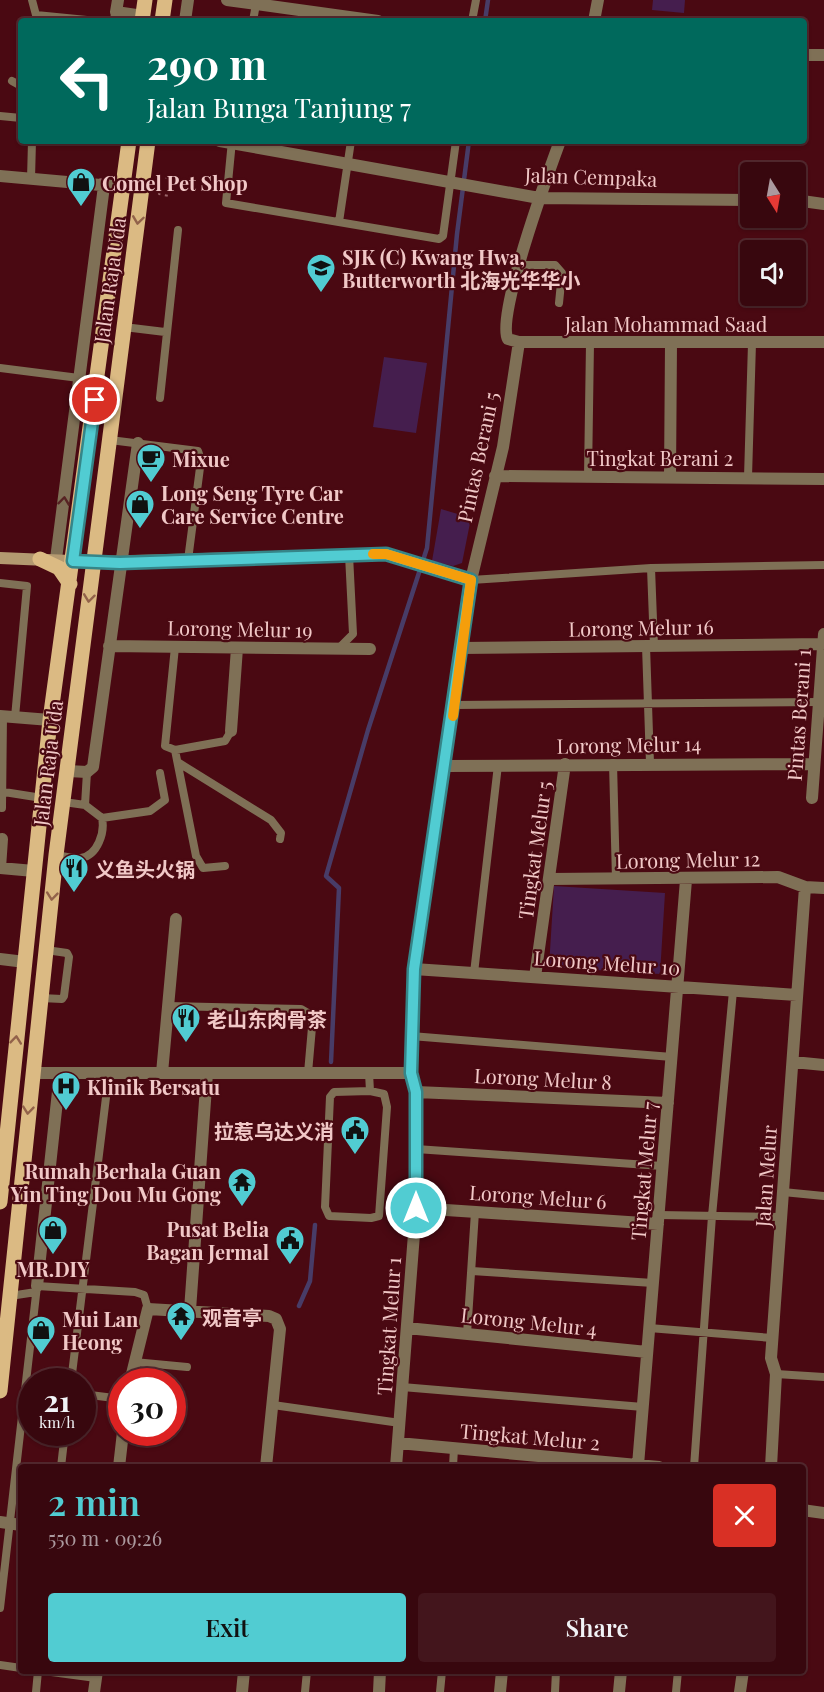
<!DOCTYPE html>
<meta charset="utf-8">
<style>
:root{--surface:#38070e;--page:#43151c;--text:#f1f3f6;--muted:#ab999e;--line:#52282e;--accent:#51ccd2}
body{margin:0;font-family:"Playfair Display","Noto Sans SC",serif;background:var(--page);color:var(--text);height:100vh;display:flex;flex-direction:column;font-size:22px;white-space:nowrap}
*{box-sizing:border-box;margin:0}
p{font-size:20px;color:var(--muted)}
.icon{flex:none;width:33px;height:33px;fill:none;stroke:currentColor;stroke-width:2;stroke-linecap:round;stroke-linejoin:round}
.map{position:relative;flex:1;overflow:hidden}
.drawer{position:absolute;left:18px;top:1464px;width:788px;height:210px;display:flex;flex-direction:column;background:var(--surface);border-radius:6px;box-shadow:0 2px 4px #0004,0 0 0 2px var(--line)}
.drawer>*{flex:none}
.hud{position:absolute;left:18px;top:18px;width:789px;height:126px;border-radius:6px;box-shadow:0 2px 4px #0004,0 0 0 2px var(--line);background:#00695c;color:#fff;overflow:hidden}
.needle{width:39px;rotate:169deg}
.controls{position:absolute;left:740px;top:162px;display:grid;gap:12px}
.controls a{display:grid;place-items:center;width:66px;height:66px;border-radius:6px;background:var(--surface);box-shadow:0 2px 4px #0004,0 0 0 2px var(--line);font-size:30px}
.speed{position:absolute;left:18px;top:1368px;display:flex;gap:12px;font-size:30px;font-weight:700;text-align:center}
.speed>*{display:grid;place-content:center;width:78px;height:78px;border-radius:50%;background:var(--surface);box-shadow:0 2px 4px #0004,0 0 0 2px var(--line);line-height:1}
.speed small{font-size:15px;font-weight:400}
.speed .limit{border:9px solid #d22;background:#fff;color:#111}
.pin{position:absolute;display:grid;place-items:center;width:51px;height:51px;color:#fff;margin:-26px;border:3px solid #fff;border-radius:50%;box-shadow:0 2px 6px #0007}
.me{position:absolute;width:66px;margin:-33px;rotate:0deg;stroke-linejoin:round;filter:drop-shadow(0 0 4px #0008)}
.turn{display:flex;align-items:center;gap:21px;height:126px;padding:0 30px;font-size:27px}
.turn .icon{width:78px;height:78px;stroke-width:2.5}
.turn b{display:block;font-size:42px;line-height:51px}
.round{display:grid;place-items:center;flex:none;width:63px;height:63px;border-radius:6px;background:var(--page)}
.head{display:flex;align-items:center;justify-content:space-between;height:102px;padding:0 30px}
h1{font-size:36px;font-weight:600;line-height:45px;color:var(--accent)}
.action{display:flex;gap:12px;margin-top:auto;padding:12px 30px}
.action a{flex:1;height:69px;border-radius:6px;background:var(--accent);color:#111;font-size:24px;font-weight:600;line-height:69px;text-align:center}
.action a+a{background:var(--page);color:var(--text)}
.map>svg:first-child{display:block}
</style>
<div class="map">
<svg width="824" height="1692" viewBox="0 0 824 1692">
<rect width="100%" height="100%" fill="#4a0912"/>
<path fill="#451e4e" d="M653 0H685L684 13 652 10Z
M384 357 427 363 416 433 373 427Z
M441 509 471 518 462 563 453 566 432 561Z
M554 886 665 893 660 974 549 967Z"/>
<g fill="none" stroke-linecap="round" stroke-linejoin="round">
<path stroke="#483c67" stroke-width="4.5" d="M485 21 488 0
M331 1062 339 888 326 876 368 730 427 548 457 234 469 141
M299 1306 310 1281 315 1225"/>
<path stroke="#9a6569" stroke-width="2" stroke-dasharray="3 4.5" stroke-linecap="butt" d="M158 185 159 194 169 196 170 185 166 177"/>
<path stroke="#7f7056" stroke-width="8" d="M32 0 36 15 97 21
M113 21 116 12
M253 21 256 4
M472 21 476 0
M12 81 21 86
M0 116 21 118
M232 141 226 203 439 239 443 236 456 141
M31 179 32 141
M339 222 351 141
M519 265H555L562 273 559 303
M124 327 165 332
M0 368 79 378
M160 398 178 230
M110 440 198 451 201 460 188 560
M588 476 590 343
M748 477 752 343
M651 568 654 646
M471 580 651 568 824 565
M0 583 27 586 15 717
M646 646 650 763
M175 647 165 746 175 750 225 741 231 731
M338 649 353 634 349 555
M455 705 819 702
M175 750 196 856 203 868 225 866
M179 763 271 820 281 833 280 839
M613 763 616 880
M4 792 42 798
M64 802 85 805 102 818 150 811 165 800 160 773
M85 805 87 772
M2 808 3 716
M56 855C64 856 74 859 81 858 98 855 105 832 102 818
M474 973 498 765
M41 998 62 999 64 996 69 957 67 953 46 950
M168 1006 301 1009 313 1016 308 1073
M411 1036 672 1057
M369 1073 370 1091 384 1094 387 1107 379 1216 371 1218 329 1216 325 1207 330 1097 334 1092 370 1091
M416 1149 662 1166
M783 1192 824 1196
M659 1215 781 1217
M472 1271 653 1283
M10 1296 36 1292
M649 1328 772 1338
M467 1334 475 1212
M134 1362 187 1367
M776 1374 824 1377
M71 1382 109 1073
M402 1387 643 1407
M82 1394 122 1399
M273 1405 400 1423
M61 1467 65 1432
M453 1467 454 1448
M694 1467 712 1216 733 991
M0 1608 37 1286 135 1292 144 1295 148 1309
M0 1665 21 1668
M44 1671 96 1678
M36 1692 38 1671
M305 1692 307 1671
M440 1692 442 1671
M555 1692 556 1671
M676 1692 678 1671"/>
<path stroke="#7f7056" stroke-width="12" d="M118 0 116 12 143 16
M227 0 378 21
M185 21 188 0
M594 21 598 0
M804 55H824
M220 141 539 198 750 200
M560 141C549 171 495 318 508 339L519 342H824
M0 176 123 187
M795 200 824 204
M495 476 824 479
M670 478 671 343
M56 559 104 186
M94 562 386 554 471 580
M109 646 370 649
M461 648 822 644
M0 716 50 720
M231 731 237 648
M445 766 813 764
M68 771 87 772 93 767 138 443
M812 798 824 634
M0 868 34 871
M0 868 2 839
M550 879 778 877 805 887 824 888
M0 959 25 962
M414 969 797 995
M535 977 565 764
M793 1062 824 1065
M32 1073H411
M162 1073 176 919
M416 1092 668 1103
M416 1208 658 1224
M37 1286 60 1073
M190 1310 207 1073
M407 1328 647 1352
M130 1382 148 1309 269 1316 276 1319 280 1329 266 1467
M398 1443 659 1467
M638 1465 686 880
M119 1467 123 1432
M396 1467 416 1208V1092L411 1073 414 969 471 580 503 447 519 342
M771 1467 776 1374 771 1358 805 887
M802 1510 824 1513
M0 1522 21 1525
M94 1692 97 1671
M242 1692 244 1671
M379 1692 380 1671
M500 1692 502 1671
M619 1692 621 1671
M740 1692 743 1671"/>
<path stroke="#b39970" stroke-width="12" d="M0 558 94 562"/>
<path stroke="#dbba83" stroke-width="15" d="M142 21 145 0
M162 21 165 0
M40 559 59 568 70 584
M0 1202 50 720 129 141
M0 1391 56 855 148 141"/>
<path stroke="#9a6569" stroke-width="2" stroke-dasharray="3 4.5" stroke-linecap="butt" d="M77 177 158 185"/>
</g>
<defs><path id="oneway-chevron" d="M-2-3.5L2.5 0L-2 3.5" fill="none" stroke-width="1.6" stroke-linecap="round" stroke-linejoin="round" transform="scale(1.5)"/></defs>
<g stroke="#92624a">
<use href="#oneway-chevron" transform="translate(138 220) rotate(98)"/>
<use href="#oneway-chevron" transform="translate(89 598) rotate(97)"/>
<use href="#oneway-chevron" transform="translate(52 896) rotate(96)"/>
<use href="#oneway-chevron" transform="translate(16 1040) rotate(-84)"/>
<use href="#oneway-chevron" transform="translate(28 1110) rotate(96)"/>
</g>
<use stroke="#572323" href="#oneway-chevron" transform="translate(64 501) rotate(-83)"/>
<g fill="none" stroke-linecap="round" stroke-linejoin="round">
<g stroke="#358588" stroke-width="15">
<path id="route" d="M95 400 73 561 120 563 386 554 471 580 414 969 411 1073 416 1092V1208"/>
</g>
<use href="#route" stroke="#51ccd2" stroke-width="10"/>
<path stroke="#f59e0b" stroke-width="10" d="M373 554H386L471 580 453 716"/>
</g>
<defs>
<g id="shop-pin" transform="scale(1.5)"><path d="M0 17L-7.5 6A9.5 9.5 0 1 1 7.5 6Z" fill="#51ccd2" stroke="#4a0912"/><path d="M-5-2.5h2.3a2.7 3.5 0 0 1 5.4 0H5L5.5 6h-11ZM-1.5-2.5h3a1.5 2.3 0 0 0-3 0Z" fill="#111"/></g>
<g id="school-pin" transform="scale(1.5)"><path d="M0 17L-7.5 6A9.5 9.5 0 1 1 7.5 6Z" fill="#51ccd2" stroke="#4a0912"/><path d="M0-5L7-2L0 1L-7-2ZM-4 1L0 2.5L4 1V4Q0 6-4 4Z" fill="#111"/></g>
<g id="cafe-pin" transform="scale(1.5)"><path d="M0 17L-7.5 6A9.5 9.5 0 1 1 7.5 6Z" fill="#51ccd2" stroke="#4a0912"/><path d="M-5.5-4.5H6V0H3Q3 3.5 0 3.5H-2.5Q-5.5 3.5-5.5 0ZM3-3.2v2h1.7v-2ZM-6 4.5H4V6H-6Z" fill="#111"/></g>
<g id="restaurant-pin" transform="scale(1.5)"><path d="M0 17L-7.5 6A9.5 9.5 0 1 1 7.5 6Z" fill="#51ccd2" stroke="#4a0912"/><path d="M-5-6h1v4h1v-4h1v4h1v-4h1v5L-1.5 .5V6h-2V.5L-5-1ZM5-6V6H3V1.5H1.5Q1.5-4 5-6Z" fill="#111"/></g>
<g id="hospital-pin" transform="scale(1.5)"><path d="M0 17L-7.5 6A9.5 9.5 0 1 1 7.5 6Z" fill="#51ccd2" stroke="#4a0912"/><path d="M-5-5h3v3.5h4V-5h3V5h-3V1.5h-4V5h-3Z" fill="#111"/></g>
<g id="civic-pin" transform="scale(1.5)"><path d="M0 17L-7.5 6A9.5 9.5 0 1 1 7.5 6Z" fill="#51ccd2" stroke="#4a0912"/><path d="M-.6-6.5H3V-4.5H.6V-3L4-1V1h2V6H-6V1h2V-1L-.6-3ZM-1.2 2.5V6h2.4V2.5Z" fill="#111"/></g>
<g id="temple-pin" transform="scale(1.5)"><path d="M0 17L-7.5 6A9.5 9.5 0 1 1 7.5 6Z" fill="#51ccd2" stroke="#4a0912"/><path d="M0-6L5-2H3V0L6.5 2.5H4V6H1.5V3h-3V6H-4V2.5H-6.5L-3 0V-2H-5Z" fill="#111"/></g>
</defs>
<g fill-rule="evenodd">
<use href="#shop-pin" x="81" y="182"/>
<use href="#school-pin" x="321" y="268"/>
<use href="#cafe-pin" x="151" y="458"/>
<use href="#shop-pin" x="140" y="504"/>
<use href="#restaurant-pin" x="74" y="868"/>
<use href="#restaurant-pin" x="186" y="1018"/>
<use href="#hospital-pin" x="66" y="1086"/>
<use href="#civic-pin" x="355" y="1130"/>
<use href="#temple-pin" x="242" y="1182"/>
<use href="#shop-pin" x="53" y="1230"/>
<use href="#civic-pin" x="290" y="1240"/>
<use href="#temple-pin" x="181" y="1316"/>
<use href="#shop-pin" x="41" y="1330"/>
</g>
<g text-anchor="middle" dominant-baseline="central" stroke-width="4.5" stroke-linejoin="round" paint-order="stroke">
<g font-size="20" fill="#f1c8c7" stroke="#4a0912">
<text transform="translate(591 176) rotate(2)">Jalan Cempaka</text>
<text transform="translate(109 280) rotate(-82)">Jalan Raja Uda</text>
<text x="666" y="323">Jalan Mohammad Saad</text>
<text transform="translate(477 457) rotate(-78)">Pintas Berani 5</text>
<text x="660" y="457">Tingkat Berani 2</text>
<text transform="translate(641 627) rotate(-1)">Lorong Melur 16</text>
<text transform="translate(240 628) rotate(1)">Lorong Melur 19</text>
<text transform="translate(798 715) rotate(-86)">Pintas Berani 1</text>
<text transform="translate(629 744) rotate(-1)">Lorong Melur 14</text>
<text transform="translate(47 763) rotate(-83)">Jalan Raja Uda</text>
<text transform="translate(534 850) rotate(-82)">Tingkat Melur 5</text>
<text transform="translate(688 859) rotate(-1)">Lorong Melur 12</text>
<text transform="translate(607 962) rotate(4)">Lorong Melur 10</text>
<text transform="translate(543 1078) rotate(3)">Lorong Melur 8</text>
<text transform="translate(643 1171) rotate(-85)">Tingkat Melur 7</text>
<text transform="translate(765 1176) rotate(-86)">Jalan Melur</text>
<text transform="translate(538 1196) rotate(4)">Lorong Melur 6</text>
<text transform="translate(529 1321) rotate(6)">Lorong Melur 4</text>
<text transform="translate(388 1326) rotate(-86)">Tingkat Melur 1</text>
<text transform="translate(530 1436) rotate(5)">Tingkat Melur 2</text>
</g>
<g font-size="20" font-weight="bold" fill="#f1c8c7" stroke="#4a0912" text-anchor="start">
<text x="102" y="182">Comel Pet Shop</text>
<text x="342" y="256">SJK (C) Kwang Hwa,<tspan x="342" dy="23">Butterworth 北海光华华小</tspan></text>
<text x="172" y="458">Mixue</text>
<text x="161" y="492">Long Seng Tyre Car<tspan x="161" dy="23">Care Service Centre</tspan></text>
<text x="95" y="868">义鱼头火锅</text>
<text x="207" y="1018">老山东肉骨茶</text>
<text x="87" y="1086">Klinik Bersatu</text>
<text x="334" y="1130" text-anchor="end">拉惹乌达义消</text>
<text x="221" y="1170" text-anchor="end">Rumah Berhala Guan<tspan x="221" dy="23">Yin Ting Dou Mu Gong</tspan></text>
<text x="269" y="1228" text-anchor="end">Pusat Belia<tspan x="269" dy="23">Bagan Jermal</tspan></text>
<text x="53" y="1268" text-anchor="middle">MR.DIY</text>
<text x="202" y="1316">观音亭</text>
<text x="62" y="1318">Mui Lan<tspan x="62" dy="23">Heong</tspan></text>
</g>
</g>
</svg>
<div class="controls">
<a><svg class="needle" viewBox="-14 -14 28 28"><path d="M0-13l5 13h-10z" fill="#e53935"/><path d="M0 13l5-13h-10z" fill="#ab999e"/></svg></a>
<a><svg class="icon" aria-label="sound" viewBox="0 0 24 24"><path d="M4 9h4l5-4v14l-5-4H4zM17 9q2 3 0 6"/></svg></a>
</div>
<div class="speed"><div>21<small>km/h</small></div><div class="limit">30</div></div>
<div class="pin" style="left:95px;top:400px;background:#d93025"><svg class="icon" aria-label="arrive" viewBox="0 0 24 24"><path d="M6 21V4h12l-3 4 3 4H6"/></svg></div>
<svg class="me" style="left:416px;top:1208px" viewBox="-20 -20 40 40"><circle r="17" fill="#51ccd2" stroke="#fff" stroke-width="3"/><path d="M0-11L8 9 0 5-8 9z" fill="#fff"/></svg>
<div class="hud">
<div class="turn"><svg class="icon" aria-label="left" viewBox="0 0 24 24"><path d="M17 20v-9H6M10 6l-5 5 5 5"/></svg><div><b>290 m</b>Jalan Bunga Tanjung 7</div></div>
</div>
<section class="drawer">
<div class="head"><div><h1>2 min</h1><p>550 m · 09:26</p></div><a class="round" style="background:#d93025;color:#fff"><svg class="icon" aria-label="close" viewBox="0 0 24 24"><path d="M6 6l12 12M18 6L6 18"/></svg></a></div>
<div class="action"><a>Exit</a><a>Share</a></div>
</section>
</div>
